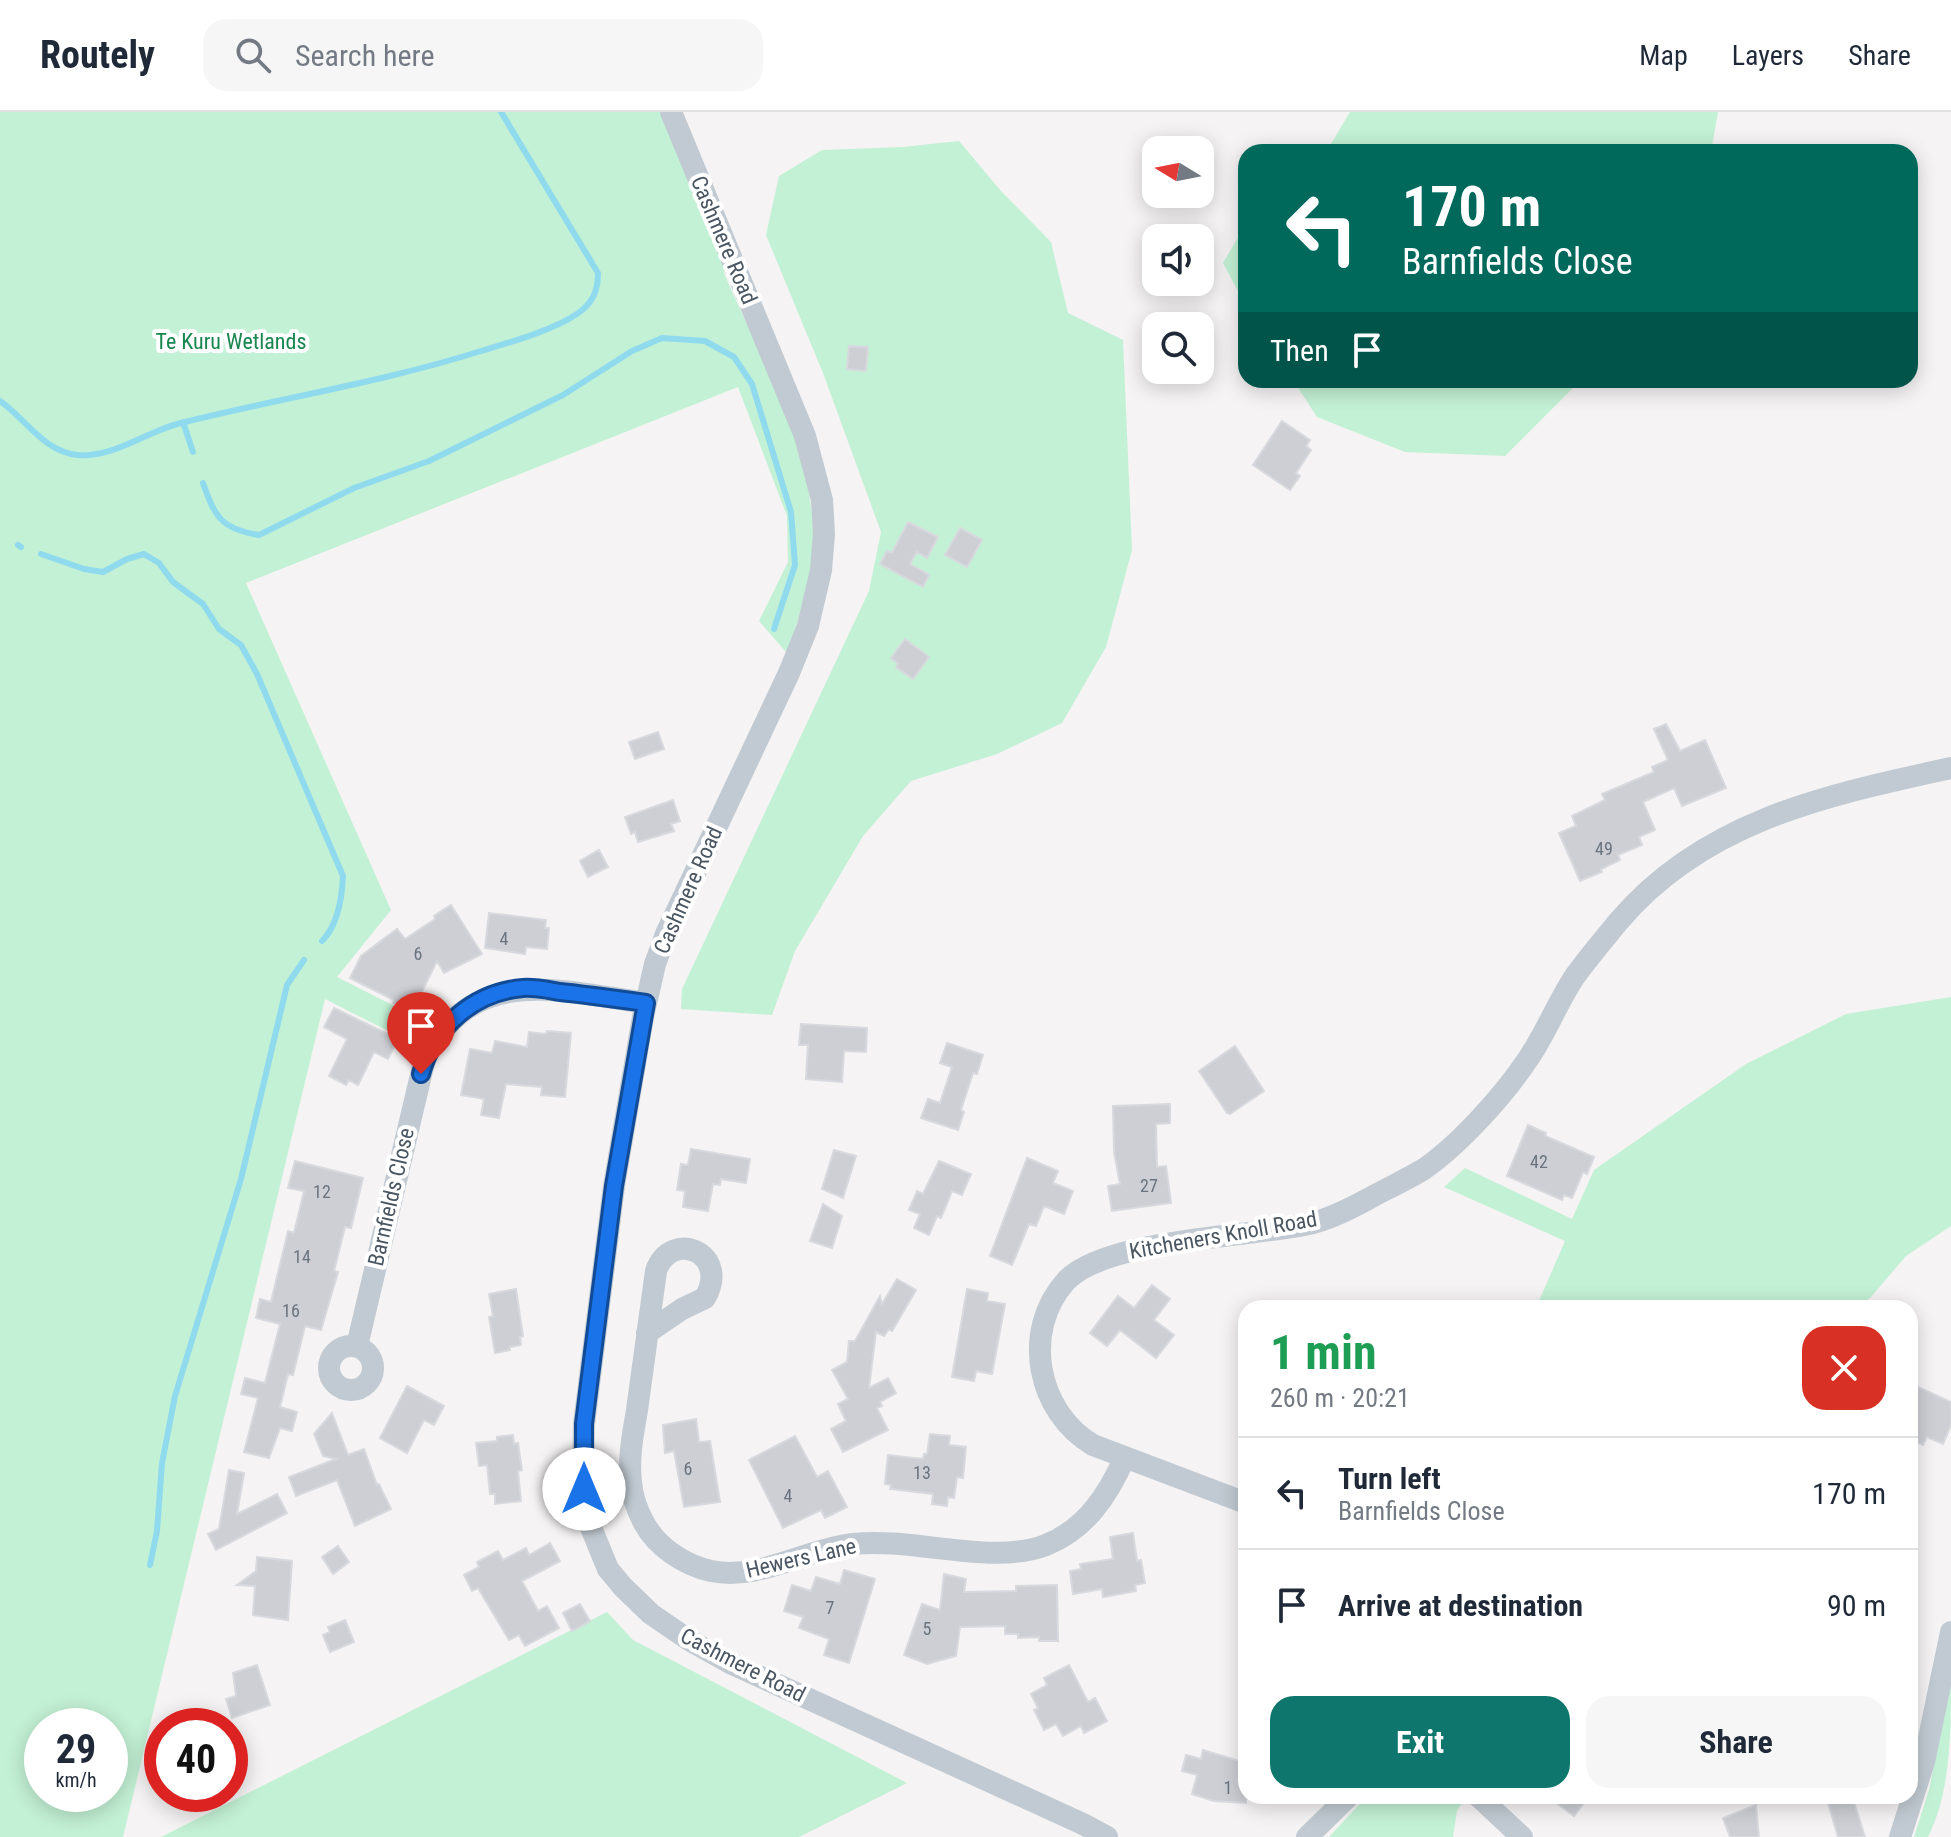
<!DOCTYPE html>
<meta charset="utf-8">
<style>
:root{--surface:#fff;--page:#f6f6f7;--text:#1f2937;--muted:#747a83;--line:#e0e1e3;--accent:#0f766e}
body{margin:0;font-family:"Roboto Condensed",sans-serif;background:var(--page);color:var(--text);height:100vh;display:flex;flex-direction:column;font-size:30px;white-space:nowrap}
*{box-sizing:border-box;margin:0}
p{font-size:26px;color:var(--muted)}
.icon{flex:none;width:44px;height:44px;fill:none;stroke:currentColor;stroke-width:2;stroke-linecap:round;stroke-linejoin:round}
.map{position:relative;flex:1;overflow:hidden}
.panel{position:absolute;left:1238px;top:1188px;width:680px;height:504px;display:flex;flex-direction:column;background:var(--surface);border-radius:24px;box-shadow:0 4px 20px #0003}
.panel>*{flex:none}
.guide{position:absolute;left:1238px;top:32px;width:680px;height:244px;border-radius:24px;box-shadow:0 4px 20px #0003;background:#00695c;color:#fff;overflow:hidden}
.needle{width:52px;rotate:280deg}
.tools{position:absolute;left:1142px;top:24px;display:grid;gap:16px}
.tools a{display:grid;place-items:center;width:72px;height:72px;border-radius:16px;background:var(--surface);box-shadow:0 4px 20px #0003;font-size:40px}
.speed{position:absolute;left:24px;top:1596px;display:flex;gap:16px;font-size:40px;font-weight:700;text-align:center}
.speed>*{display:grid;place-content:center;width:104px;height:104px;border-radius:50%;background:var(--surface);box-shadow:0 4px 20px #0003;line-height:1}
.speed small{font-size:20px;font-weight:400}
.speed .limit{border:12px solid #d22;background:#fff;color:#111}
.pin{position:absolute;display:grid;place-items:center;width:68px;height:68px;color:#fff;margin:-82px -34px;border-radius:50% 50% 50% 0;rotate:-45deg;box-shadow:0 0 8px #0007}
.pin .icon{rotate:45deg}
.me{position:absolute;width:88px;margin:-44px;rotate:0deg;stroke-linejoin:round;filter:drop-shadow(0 0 6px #0008)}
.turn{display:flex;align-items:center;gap:28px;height:168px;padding:0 32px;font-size:36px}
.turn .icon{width:104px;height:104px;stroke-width:2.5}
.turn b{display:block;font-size:56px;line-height:68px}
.then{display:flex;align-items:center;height:76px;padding:0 32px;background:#0003;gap:16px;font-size:30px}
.round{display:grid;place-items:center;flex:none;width:84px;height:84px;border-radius:24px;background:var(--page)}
.head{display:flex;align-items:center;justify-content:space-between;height:136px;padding:0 32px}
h1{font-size:48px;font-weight:700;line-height:60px;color:#1e9e55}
.primary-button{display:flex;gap:16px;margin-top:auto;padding:16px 32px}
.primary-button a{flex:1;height:92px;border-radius:24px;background:var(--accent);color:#fff;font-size:32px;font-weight:700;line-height:92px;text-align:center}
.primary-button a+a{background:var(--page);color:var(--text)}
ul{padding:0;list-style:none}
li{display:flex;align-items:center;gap:24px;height:112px;padding:0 32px;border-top:2px solid var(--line)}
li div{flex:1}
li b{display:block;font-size:30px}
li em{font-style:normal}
header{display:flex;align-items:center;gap:48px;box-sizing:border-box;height:112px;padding:0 40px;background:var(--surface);border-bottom:2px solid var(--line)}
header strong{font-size:38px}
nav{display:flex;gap:44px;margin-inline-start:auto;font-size:28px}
.search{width:560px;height:72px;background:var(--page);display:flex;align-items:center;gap:20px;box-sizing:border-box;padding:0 28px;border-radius:24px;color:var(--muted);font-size:30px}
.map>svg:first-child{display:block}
</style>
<header>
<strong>Routely</strong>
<div class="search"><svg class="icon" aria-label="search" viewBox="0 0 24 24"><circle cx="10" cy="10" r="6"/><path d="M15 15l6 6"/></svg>Search here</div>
<nav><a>Map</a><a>Layers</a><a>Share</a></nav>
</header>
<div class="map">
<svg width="1951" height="1725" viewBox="0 0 1951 1725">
<rect width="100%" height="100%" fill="#f5f3f3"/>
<path fill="#c3f1d5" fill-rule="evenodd" d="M0 0H663L726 157 724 161C757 238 812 337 813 421 814 463 801 502 787 541L759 509 788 450 787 404 738 275 246 471 391 798 337 865 422 908 408 929 325 887 123 1725H0ZM42 1614H110V1682H42Z
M1350 0H1718L1711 40H1326Z
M959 29 1001 79 1051 130 1068 201 1123 228 1132 438 1106 535 1062 611 997 642 911 669 863 724 795 839 772 903 681 897 682 877 869 479 881 420 823 261 766 123 779 64 822 38 903 35Z
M1246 112V194L1223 151Z
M1293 268H1581L1505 344 1405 340 1317 305Z
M1951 885V1114L1906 1144 1871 1185 1858 1196H1536L1565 1129 1444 1075 1465 1056 1572 1107 1594 1058 1746 952 1846 902Z
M607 1500 633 1528 907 1671 799 1725H161Z
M1951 1568C1951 1617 1951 1680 1928 1725H1914L1929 1678Z
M1367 1684H1459L1464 1687 1457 1699 1453 1725H1329Z"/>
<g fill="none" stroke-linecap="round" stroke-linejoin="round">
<path stroke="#90daee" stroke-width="6" d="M0 289C26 307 44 340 78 343 114 346 147 319 181 311 281 286 383 270 481 239 511 230 551 219 577 202 593 191 598 179 598 161L501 0
M183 310 193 340
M203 371C215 405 221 417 259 423L354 376 429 349 563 283 632 239 662 226 705 229 734 245 752 272 791 400 795 453 774 517
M18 433 21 435
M41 442 84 457 103 460 127 447 144 442 159 451 173 470 203 492 219 517 241 533 257 562 343 764C342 786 338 813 322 829
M150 1453 157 1419 162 1351 175 1284 241 1067 287 873 304 848"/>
</g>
<path fill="#cdcfd5" stroke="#d7d9de" stroke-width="2" d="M849 234 868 235 866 259 847 257Z
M1282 309 1310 328 1306 334 1311 338 1296 361 1300 364 1290 378 1253 353Z
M908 410 938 425 927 446 917 440 910 452 929 463 923 475 880 452 887 439 892 441Z
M960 416 982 428 967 455 945 443Z
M905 527 929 545 913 567 896 555 898 552 891 546Z
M1666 612 1680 639 1705 628 1726 676 1682 694 1674 676 1643 690 1655 718 1639 725 1642 733 1618 743 1620 748 1601 757 1602 760 1580 769 1559 721 1576 714 1572 704 1605 688 1602 682 1654 660 1652 655 1668 648 1654 617Z
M658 620 664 637 635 647 629 630Z
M673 688 680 709 671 712 674 719 638 730 635 720 631 722 625 705Z
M599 738 608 755 588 765 580 749Z
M451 793 482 842 444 861 437 849 412 900 393 891 394 888 350 866 361 844 397 817 405 827 435 807 434 804Z
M489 801 546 808 545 816H549L547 837 526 835 525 842 485 836Z
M334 896 398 927 388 947 374 940 358 973 349 968 346 973 329 964 347 927 324 915Z
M801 912 867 916 866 940 844 939 842 970 806 967 808 933H799Z
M547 919 571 921 565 985 541 983 542 975 506 972 499 1006 481 1003 484 987 461 983 470 937 492 941 495 929 527 935 529 920 546 922Z
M947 931 983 943 977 962 973 961 961 998 964 1000 958 1018 921 1006 928 987 940 991 952 955 940 951Z
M1235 934 1264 979 1230 1002 1227 1001 1199 959Z
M1170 992V1011L1156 1012 1157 1055 1166 1054 1171 1091 1112 1099 1108 1074 1120 1072 1114 1040 1113 994Z
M1528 1013 1546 1021 1545 1024 1594 1045 1587 1062 1583 1060 1572 1086 1564 1083 1562 1088 1507 1064Z
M691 1037 750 1047 746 1071 721 1067 720 1073 713 1072 708 1099 683 1095 685 1079 677 1078 681 1052 688 1053Z
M834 1038 856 1044 843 1086 822 1077Z
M1027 1046 1058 1059 1053 1071 1073 1079 1064 1102 1044 1094 1036 1114 1029 1112 1012 1153 990 1144Z
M295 1049 363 1066 351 1116 345 1115 334 1159 338 1160 321 1218 305 1214 293 1263 288 1262 280 1295 297 1300 292 1319 280 1316 269 1346 244 1340 258 1286 241 1282 245 1266 265 1271 280 1212 256 1206 260 1187 271 1190 288 1119 294 1121 304 1079 288 1076Z
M939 1049 971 1062 962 1083 952 1079 941 1106 937 1104 929 1123 914 1116 920 1102 909 1098 917 1079 923 1082Z
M823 1092 842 1104 832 1136 810 1129Z
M897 1167 916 1178 892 1219 889 1217 884 1224 876 1220 869 1276 888 1266 896 1281 880 1290 882 1294 877 1296 888 1318 843 1340 831 1317 846 1309 838 1292 848 1287 832 1258 847 1250 849 1229H855L880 1184 882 1192Z
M1152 1173 1170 1187 1154 1208 1174 1223 1156 1246 1120 1218 1107 1234 1090 1221 1118 1184 1134 1196Z
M516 1177 523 1224 520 1225 521 1233 510 1235V1238L495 1241 489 1205 493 1204 489 1182Z
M967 1177 988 1181 987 1189 1005 1192 992 1262 976 1259 974 1269 952 1265Z
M407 1274 444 1294 434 1313 424 1308 407 1341 380 1326Z
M1918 1275 1951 1290V1313L1943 1332 1927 1325 1923 1333 1910 1327V1295Z
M332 1301 348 1343 364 1337 377 1373 379 1372 391 1397 355 1414 337 1368 296 1384 289 1365 336 1347 323 1344 314 1322Z
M696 1307 699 1330 710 1329 720 1390 684 1395 674 1339 665 1341 663 1313Z
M930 1322 950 1324 949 1333 966 1335 963 1366 957 1365 954 1386 948 1385 947 1394 932 1392 933 1382 890 1377 891 1373 885 1372 888 1343 923 1347 924 1342H927Z
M513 1323 514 1332 518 1331 522 1358 518 1359 521 1389 495 1392V1382H490L487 1353 479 1354 476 1331 497 1329V1325Z
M795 1324 817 1365 828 1359 847 1395 825 1406 821 1398 783 1416 749 1348Z
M229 1358 244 1361 237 1402 277 1382 287 1401 216 1438 208 1422 219 1417Z
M1133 1421 1137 1449 1141 1448 1145 1471 1135 1473 1136 1479 1103 1485 1102 1477 1073 1482 1070 1459 1081 1457 1080 1452 1113 1447 1110 1425Z
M550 1431 560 1449 522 1469 538 1499 547 1494 559 1516 525 1534 519 1523 509 1528 478 1476 472 1479 464 1463 479 1455 477 1450 498 1439 503 1448 526 1436 529 1443Z
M338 1434 349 1450 333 1462 322 1445Z
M257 1445 292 1449 288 1508 253 1503 255 1474 237 1473 256 1459Z
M844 1458 875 1467 849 1551 824 1543 829 1527 799 1516 803 1505 784 1499 792 1473 811 1479 816 1465 840 1472Z
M944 1462 966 1467 964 1480 1016 1479V1474L1057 1473 1058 1529H1039V1525L1018 1526V1522H1005V1514L960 1515 956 1544 927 1552 904 1543 922 1492 940 1498Z
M580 1492 590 1509 572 1519 563 1501Z
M345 1508 354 1530 330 1540 323 1523 330 1520 328 1515Z
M257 1553 270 1593 232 1606 226 1587 236 1584 233 1561Z
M1069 1553 1088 1590 1095 1586 1107 1609 1084 1621 1081 1614 1063 1624 1056 1612 1044 1618 1034 1598 1038 1596 1031 1582 1047 1573 1044 1566Z
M1203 1638 1246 1651V1691L1214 1689 1192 1682 1197 1663 1182 1659 1186 1643 1201 1647Z
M1547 1684H1589L1574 1704Z
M1826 1684H1852L1865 1725H1838Z
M1756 1693 1759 1725H1730L1723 1706Z"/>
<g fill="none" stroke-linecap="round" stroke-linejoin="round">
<path stroke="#c1cad2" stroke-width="22" d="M671 0 805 324 822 388 824 422 821 458 808 514 789 561 666 822 655 852 643 905 614 1074 584 1312 583 1355 585 1391 590 1413 608 1457 623 1475 651 1502 689 1528 730 1551 1083 1712 1107 1725
M647 1221 682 1197 705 1186C731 1141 671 1116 656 1159 650 1205 643 1252 637 1298 633 1322 628 1346 631 1370 632 1384 637 1398 644 1411 657 1435 684 1453 711 1459 759 1469 806 1437 853 1432 913 1425 992 1454 1046 1433 1086 1417 1108 1383 1125 1345
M329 1256a22 22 0 1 1 44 0a22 22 0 1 1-44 0Z
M357 1234 425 946C474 851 560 879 646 891
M1246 1391 1093 1333C1037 1300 1021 1219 1066 1169 1104 1128 1246 1125 1304 1113 1326 1109 1348 1098 1368 1087 1386 1077 1406 1068 1424 1057 1460 1032 1504 983 1528 947 1546 921 1557 891 1575 864 1588 846 1604 827 1618 810 1704 708 1828 683 1951 656
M1478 1684 1522 1725
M1307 1725 1349 1684
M1900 1725 1924 1650 1951 1520"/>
</g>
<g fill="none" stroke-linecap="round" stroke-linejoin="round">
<g stroke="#114b97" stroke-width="20">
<path id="route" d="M421 962C434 915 474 880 523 876 535 875 548 878 560 880 589 883 617 887 646 891L614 1074 584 1312V1377"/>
</g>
<use href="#route" stroke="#1a73e8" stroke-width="14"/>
</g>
<g text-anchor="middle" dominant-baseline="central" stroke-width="8" stroke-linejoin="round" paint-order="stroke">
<g font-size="18" fill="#6b747e">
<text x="1604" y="736">49</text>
<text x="504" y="826">4</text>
<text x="418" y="841">6</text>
<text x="1539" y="1049">42</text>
<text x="1149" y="1073">27</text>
<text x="322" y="1079">12</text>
<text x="302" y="1144">14</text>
<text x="291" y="1198">16</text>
<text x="688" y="1356">6</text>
<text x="922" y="1360">13</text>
<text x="788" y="1383">4</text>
<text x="830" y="1495">7</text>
<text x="927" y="1516">5</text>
<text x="1228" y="1675">1</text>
</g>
<g font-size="22" fill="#4a5661" stroke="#fff">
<text transform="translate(724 128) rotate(67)">Cashmere Road</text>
<text transform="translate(688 778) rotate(-66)">Cashmere Road</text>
<text transform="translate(391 1085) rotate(-77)">Barnfields Close</text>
<text transform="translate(1223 1123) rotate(-10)">Kitcheners Knoll Road</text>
<text transform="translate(801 1446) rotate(-13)">Hewers Lane</text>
<text transform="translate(743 1553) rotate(27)">Cashmere Road</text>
</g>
<g font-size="22" fill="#17864f" stroke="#fff">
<text x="231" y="229">Te Kuru Wetlands</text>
</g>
</g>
</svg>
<div class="tools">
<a><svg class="needle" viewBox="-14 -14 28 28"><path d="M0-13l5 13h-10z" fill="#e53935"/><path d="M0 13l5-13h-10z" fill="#747a83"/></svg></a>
<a><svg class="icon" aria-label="sound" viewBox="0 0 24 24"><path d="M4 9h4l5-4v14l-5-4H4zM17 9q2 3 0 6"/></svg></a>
<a><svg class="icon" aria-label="search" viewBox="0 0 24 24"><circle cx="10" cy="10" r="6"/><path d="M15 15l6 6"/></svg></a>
</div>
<div class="speed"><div>29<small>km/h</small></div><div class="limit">40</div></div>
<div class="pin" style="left:421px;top:962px;background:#d93025"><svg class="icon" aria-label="arrive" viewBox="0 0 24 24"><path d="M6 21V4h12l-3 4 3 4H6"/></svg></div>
<svg class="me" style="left:584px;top:1377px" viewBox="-20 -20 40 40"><circle r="19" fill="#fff"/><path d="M0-13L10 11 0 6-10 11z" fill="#1a73e8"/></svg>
<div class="guide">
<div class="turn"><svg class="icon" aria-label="left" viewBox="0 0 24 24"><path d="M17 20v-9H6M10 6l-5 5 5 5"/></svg><div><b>170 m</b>Barnfields Close</div></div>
<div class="then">Then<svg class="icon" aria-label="arrive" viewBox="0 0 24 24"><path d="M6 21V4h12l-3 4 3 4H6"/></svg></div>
</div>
<section class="panel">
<div class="head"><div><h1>1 min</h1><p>260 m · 20:21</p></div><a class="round" style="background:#d93025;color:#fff"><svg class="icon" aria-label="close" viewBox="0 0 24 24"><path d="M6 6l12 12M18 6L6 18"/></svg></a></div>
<ul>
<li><svg class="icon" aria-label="left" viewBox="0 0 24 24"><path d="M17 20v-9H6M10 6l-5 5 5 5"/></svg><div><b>Turn left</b><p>Barnfields Close</p></div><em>170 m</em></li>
<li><svg class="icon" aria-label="arrive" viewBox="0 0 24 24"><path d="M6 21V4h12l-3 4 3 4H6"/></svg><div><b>Arrive at destination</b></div><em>90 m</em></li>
</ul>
<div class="primary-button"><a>Exit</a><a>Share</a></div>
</section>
</div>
